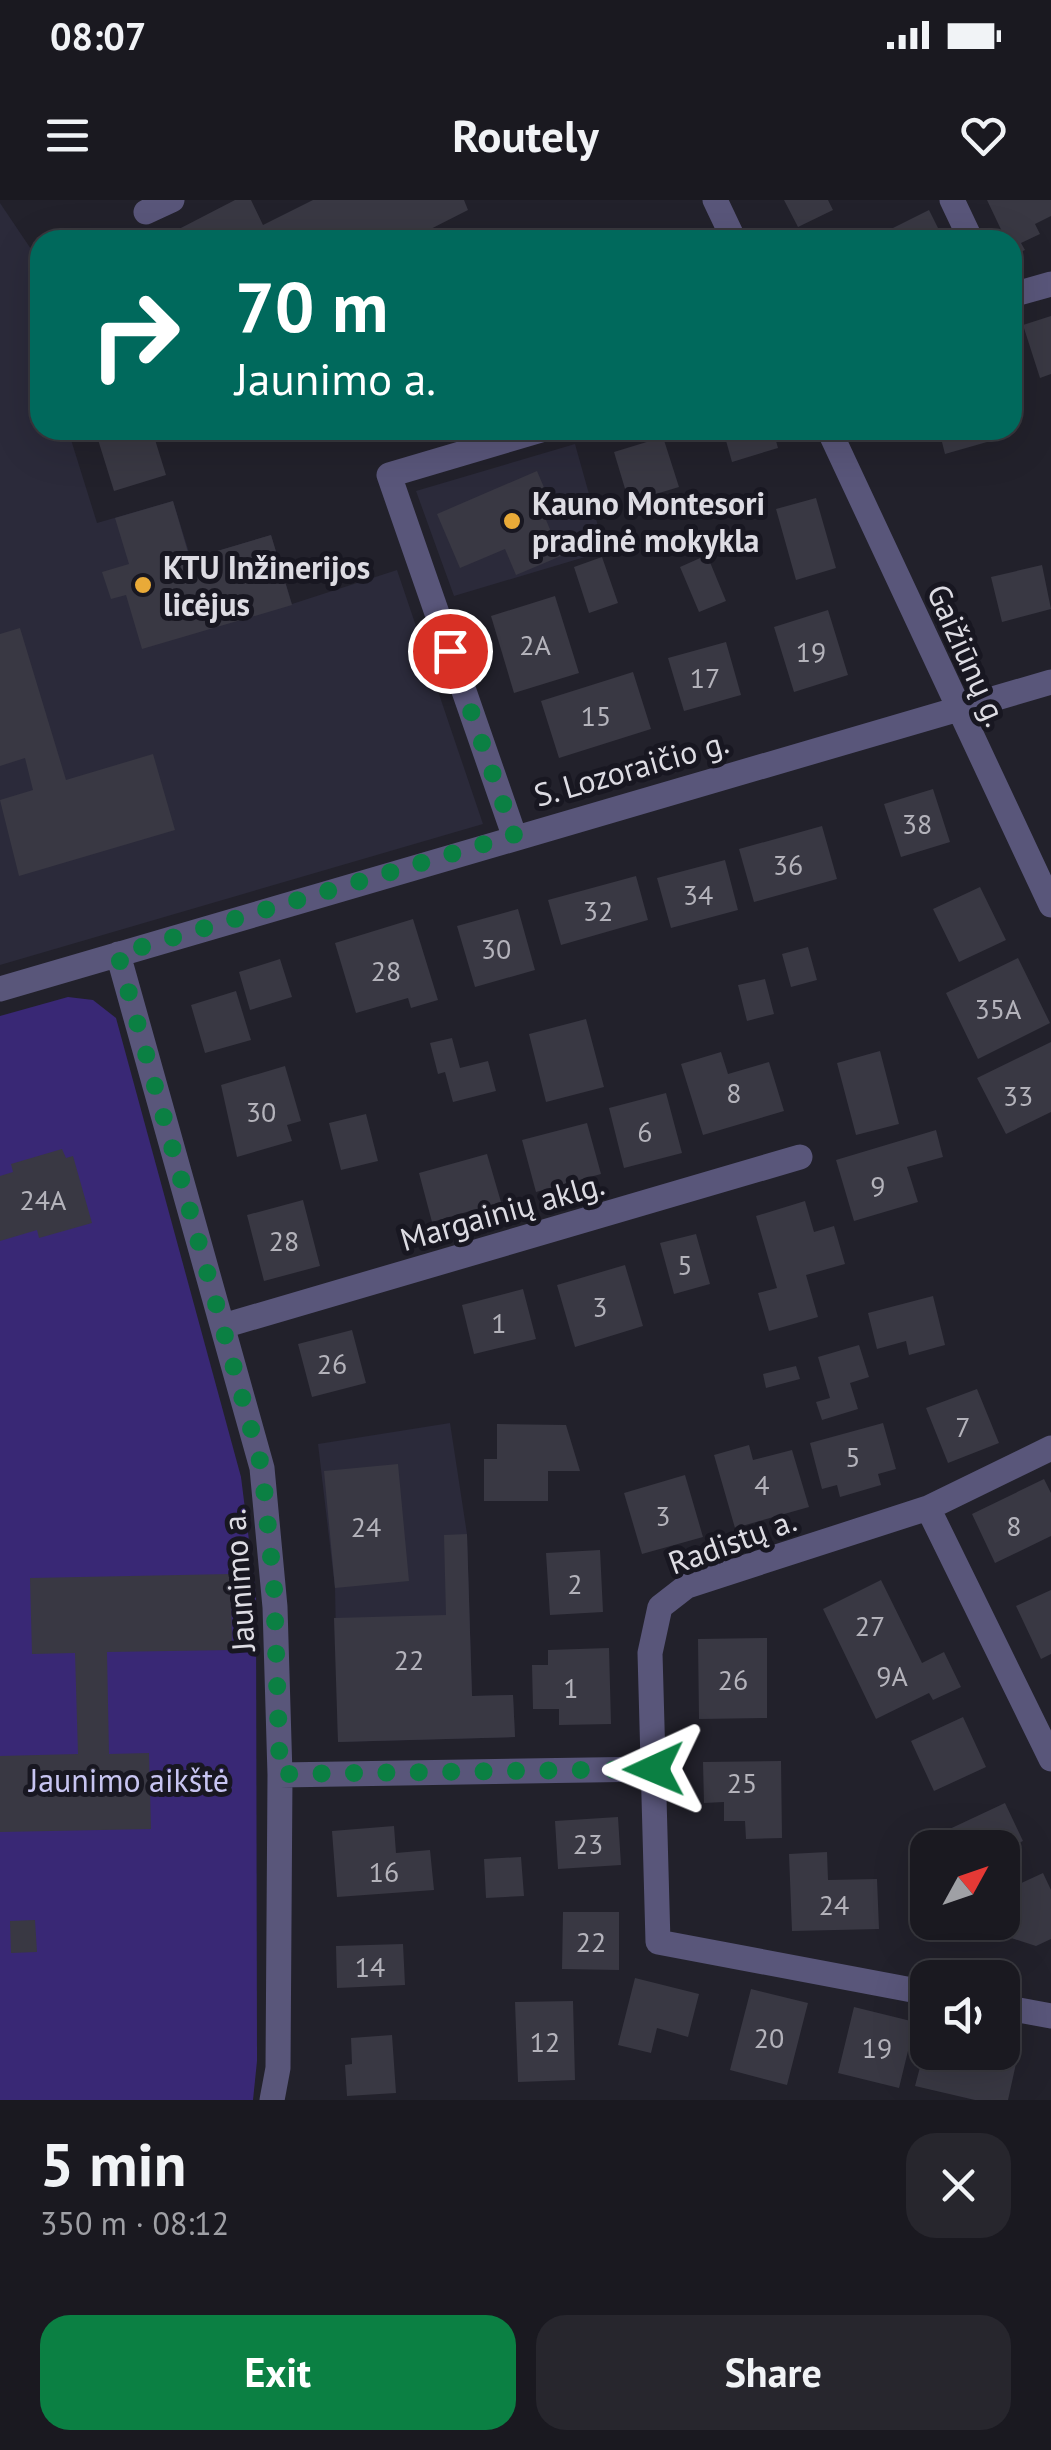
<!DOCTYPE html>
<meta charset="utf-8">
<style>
:root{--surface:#1a1920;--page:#27262d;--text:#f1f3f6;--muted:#9fa0a5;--line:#38383e;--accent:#0b8043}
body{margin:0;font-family:"PT Sans",sans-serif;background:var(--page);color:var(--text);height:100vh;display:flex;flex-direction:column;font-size:38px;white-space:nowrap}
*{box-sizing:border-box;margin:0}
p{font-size:32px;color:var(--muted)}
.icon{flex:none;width:55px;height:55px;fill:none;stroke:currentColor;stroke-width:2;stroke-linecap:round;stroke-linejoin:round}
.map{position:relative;height:1900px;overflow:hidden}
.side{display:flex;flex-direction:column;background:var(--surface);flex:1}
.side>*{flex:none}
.hud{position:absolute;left:30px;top:30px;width:992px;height:210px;border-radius:30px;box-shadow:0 10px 40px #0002,0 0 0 2px var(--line);background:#00695c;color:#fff;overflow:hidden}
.needle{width:65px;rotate:50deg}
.tools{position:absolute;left:910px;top:1630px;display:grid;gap:20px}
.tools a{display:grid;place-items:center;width:110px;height:110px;border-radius:20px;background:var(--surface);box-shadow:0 10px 40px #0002,0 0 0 2px var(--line);font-size:50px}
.pin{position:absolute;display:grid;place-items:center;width:85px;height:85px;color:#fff;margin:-42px;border:5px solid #fff;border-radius:50%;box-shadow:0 2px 10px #0007}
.me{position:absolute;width:110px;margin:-55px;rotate:269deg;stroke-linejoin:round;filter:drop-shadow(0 0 8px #0008)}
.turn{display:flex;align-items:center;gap:35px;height:210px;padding:0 40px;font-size:45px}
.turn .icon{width:130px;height:130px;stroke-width:2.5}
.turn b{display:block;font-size:70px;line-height:85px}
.round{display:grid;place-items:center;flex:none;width:105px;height:105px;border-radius:30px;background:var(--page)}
.headline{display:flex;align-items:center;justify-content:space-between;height:170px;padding:0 40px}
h1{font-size:60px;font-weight:600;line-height:75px}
.button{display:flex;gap:20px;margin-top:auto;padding:20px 40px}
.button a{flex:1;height:115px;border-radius:30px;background:var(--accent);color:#fff;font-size:40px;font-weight:600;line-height:115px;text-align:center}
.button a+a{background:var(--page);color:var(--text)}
.status{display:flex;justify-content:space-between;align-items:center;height:70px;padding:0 50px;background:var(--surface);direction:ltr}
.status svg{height:28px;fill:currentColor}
header{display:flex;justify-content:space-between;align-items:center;height:130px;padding:0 40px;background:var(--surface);font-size:45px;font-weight:600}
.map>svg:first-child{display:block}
</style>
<div class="status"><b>08:07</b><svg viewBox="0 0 49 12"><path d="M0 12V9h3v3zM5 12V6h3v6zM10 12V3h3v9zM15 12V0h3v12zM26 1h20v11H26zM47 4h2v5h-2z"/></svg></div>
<header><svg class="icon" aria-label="menu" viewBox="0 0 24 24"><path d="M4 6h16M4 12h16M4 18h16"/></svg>Routely<svg class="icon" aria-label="heart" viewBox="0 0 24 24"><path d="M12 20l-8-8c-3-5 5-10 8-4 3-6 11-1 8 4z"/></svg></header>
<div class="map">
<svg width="1051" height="1900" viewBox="0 0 1051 1900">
<rect width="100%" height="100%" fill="#22212b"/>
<path fill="#2b2a3a" d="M0 3 33 52 40 107V230H68L97 323 173 301 191 359 271 335 292 404 397 370 483 624 0 765Z
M575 244 605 351 454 396 416 291Z
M450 1223 467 1334 472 1496 513 1495 515 1537 338 1542 335 1388 318 1244Z"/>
<path fill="#392875" d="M68 797 93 800 116 818 241 1277 256 1396 257 1861 253 1900H0V816Z"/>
<path fill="#393843" d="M235 0H251L263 25 313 0H464L468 10 409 40H182L177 30Z
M784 0H828L833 10 798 27Z
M987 0H1051V16L1035 24 1040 34 1021 43 1025 50 1012 56V40H1006Z
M929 10 944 40H869Z
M1051 116V174L1040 178 1023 125Z
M95 230H152L166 275 114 291Z
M723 230H773L778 248 732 262Z
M939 230H991L994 240 945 254Z
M663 237 679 287 629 302 614 252Z
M537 271 554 311 544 315 561 356 516 375 505 349 460 368 437 314Z
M816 298 836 368 796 380 776 309Z
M173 301 190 359 271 335 292 405 142 449 126 395 111 399 102 372 129 364 115 318Z
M707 355 726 401 699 412 680 367Z
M602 357 618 403 589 413 574 367Z
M1042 365 1051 409 1002 422 991 377Z
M555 396 579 473 514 493 491 416Z
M828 410 848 475 794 492 774 427Z
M20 428 66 580 153 554 175 630 19 676 0 600 33 590 25 558 0 566V434Z
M726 442 741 495 684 511 668 458Z
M633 472 651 529 559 558 541 501Z
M933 589 950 642 901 657 884 604Z
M822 626 837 679 754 702 739 649Z
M725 660 738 710 671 728 657 678Z
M636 676 648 720 561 745 548 700Z
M980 687 1006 740 959 762 933 709Z
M518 709 535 770 475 787 457 726Z
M413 719 438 800 411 808 408 798 356 813 335 743Z
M808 747 817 780 791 787 782 754Z
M1018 758 1050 823 978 859 946 793Z
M280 759 292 797 250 810 239 772Z
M765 779 774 814 747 821 738 785Z
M236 791 251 840 205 853 191 805Z
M586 819 604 887 546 902 529 834Z
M452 838 460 868 488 861 496 891 453 902 445 872 438 874 430 843Z
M1051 842V912L1006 934 977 878Z
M880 851 899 924 856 935 837 863Z
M721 852 728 874 769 862 784 911 703 935 681 864Z
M285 866 301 921 287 925 292 941 237 957 221 885Z
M666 893 682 953 624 968 609 908Z
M366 914 378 961 341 970 329 923Z
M587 923 601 974 536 992 522 940Z
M936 930 943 957 907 967 918 1002 854 1021 836 960Z
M62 949 66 958 73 956 92 1023 39 1038 37 1030 0 1041V976L13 972 11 964Z
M487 954 501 1002 432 1022 419 973Z
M303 1000 320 1066 264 1081 247 1015Z
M805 1001 814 1032 834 1026 845 1064 806 1075 818 1117 769 1131 758 1093 777 1088 756 1016Z
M696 1034 710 1084 674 1094 660 1043Z
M625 1065 643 1126 575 1147 557 1085Z
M523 1089 536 1139 474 1154 462 1105Z
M933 1096 945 1145 909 1155 906 1141 877 1149 868 1113Z
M352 1130 366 1183 312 1197 298 1144Z
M859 1145 869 1177 850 1183 858 1209 822 1220 816 1202 830 1198 818 1157Z
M796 1166 800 1179 766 1188 763 1174Z
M977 1189 999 1243 948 1263 926 1208Z
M883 1223 896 1269 878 1274 881 1285 840 1297 837 1285 822 1289 810 1243Z
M497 1224 566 1225 580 1271H548V1301H484V1259H497Z
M749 1245 753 1260 792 1250 809 1307 735 1328 714 1255Z
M398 1264 409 1381 335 1388 324 1271Z
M685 1275 703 1337 642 1354 624 1293Z
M1044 1279 1051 1293V1336L995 1363 972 1314Z
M467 1334 472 1496 513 1495 515 1537 338 1542 334 1418 446 1415 444 1335Z
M600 1350 603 1412 550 1415 546 1353Z
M231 1374 232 1450 107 1452 109 1554 149 1553 151 1629 0 1632V1556L78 1554 75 1453 32 1454 30 1378Z
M881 1380 922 1463 944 1452 961 1487 933 1500 929 1493 876 1519 823 1409Z
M1051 1390V1454L1041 1459 1016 1406Z
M767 1438V1518L699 1519 698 1439Z
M609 1448 611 1524 559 1525V1509H533L532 1465H548V1450Z
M963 1517 986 1567 934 1591 911 1541Z
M781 1561 782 1638 746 1639 745 1621H724V1602L704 1603 703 1562Z
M1005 1603 1023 1641 1002 1651 948 1648 941 1633Z
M618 1617 621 1665 558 1669 555 1621Z
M394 1626 396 1653 430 1650 434 1690 337 1697 332 1631Z
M827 1652 828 1680 877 1679 879 1729 792 1731 789 1654Z
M521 1657 524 1696 486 1698 484 1659Z
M1043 1673 1051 1690V1739L1036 1746 1002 1735 996 1722H1002V1692Z
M563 1712H619V1770L562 1769Z
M35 1720 37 1752 11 1753 10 1721Z
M403 1744 405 1785 337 1788 336 1746Z
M635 1778 699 1794 688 1837 657 1828 651 1853 618 1845Z
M751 1789 808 1803 787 1885 730 1870Z
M573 1801 575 1880 518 1882 515 1802Z
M854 1807 915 1822 899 1888 838 1873Z
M392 1835 396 1893 347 1896 345 1865 352 1864 351 1838Z
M928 1837V1852H990L1017 1859 1008 1900H975L915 1886Z"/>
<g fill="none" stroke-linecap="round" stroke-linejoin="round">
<path stroke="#59567a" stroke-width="25" d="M715 0 734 40
M952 0 971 40
M146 12 172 0
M1012 95 1051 84
M829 230 1051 705
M514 635 389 275 541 230
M118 754 262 1268 275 1407 280 1575 278 1868 272 1900
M0 789 1051 482
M223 1126 800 957
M928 1308 1051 1248
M280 1575 654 1569
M928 1793 658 1742 650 1453 660 1407 687 1386 928 1308 1051 1559
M1002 1807 1051 1816"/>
</g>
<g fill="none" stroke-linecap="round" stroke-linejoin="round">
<path stroke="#0b8043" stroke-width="18" stroke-dasharray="0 32.4" d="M450 451 514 635 118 754 262 1268 274 1386 280 1574 654 1569"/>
</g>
<g fill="#e9aa38" stroke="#181721" stroke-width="4">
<circle cx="512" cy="321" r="10"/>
<circle cx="143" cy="385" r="10"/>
</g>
<g text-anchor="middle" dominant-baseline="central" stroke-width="10" stroke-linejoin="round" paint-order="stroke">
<g font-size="28" fill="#b4b3bb">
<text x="535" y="444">2A</text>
<text x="811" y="451">19</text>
<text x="705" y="477">17</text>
<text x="596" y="515">15</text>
<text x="917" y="623">38</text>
<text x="788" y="664">36</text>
<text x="698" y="694">34</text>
<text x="598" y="710">32</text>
<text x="496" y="748">30</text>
<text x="386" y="770">28</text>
<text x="998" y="808">35A</text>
<text x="734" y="892">8</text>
<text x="1018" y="895">33</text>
<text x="261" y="911">30</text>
<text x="645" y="931">6</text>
<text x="878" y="985">9</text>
<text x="43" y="999">24A</text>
<text x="284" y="1040">28</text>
<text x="685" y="1064">5</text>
<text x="600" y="1106">3</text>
<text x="499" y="1122">1</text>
<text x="332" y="1163">26</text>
<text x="963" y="1226">7</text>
<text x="853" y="1256">5</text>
<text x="762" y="1284">4</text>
<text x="663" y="1315">3</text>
<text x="1014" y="1325">8</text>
<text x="366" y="1326">24</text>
<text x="575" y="1383">2</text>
<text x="870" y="1425">27</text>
<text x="409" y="1459">22</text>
<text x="892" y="1475">9A</text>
<text x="733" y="1479">26</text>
<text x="571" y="1487">1</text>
<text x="742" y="1582">25</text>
<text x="588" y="1643">23</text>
<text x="384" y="1671">16</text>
<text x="834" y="1704">24</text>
<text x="591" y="1741">22</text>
<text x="370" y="1766">14</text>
<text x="769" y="1837">20</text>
<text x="545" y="1841">12</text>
<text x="877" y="1847">19</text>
</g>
<g font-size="32" font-weight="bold" fill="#dddce3" stroke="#181721" text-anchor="start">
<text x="532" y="303">Kauno Montesori<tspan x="532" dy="37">pradinė mokykla</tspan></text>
<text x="163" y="367">KTU Inžinerijos<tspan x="163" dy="37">licėjus</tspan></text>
</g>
<g font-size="32" fill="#dddce3" stroke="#181721">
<text transform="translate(968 455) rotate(66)">Gaižiūnų g.</text>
<text transform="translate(631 568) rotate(-16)">S. Lozoraičio g.</text>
<text transform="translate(502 1011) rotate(-16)">Margainių aklg.</text>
<text transform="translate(732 1341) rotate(-20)">Radistų a.</text>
<text transform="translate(238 1380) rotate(-94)">Jaunimo a.</text>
</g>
<g font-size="32" fill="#c8c5f2" stroke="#181721">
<text x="129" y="1580">Jaunimo aikštė</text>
</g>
</g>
</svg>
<div class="tools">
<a><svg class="needle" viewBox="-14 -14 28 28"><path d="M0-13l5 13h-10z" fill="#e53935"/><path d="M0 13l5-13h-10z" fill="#9fa0a5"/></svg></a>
<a><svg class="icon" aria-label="sound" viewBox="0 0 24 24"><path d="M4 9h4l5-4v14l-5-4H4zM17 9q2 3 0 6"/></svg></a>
</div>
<div class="pin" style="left:450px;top:451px;background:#d93025"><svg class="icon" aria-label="arrive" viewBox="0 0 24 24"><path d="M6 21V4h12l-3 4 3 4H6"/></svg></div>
<svg class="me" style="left:654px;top:1569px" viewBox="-20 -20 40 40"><path d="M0-17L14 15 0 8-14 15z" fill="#0b8043" stroke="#fff" stroke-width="4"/></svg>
<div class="hud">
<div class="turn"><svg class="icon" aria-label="right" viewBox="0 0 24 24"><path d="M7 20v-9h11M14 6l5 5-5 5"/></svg><div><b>70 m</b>Jaunimo a.</div></div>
</div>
</div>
<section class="side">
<div class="headline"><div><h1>5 min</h1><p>350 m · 08:12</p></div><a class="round"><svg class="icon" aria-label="close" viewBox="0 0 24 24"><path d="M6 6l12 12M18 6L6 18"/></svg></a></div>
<div class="button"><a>Exit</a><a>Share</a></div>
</section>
